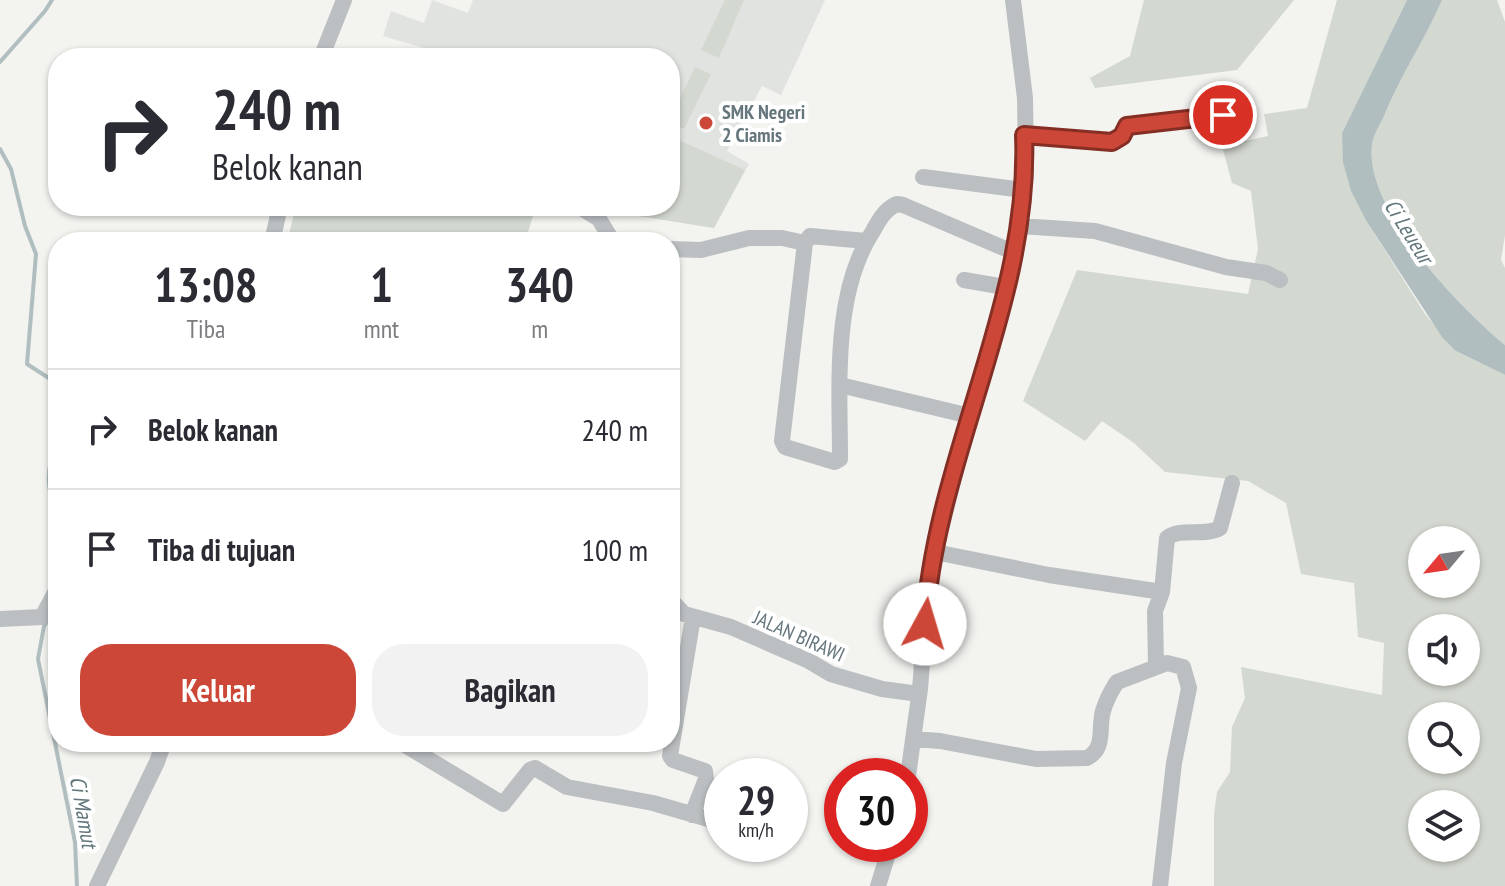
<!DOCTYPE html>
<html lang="id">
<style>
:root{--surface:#fff;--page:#f2f2f3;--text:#2b2b33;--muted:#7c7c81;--line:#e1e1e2;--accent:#cc4737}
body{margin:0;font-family:"PT Sans Narrow",sans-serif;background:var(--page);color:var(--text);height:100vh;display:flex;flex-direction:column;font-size:30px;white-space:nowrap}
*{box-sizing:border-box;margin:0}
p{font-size:26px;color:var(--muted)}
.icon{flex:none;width:44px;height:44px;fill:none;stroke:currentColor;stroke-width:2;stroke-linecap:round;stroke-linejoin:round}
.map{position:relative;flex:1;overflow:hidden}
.drawer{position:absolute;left:48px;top:232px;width:632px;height:520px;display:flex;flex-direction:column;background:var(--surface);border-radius:32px;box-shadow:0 2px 6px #0004}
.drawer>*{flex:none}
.banner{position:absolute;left:48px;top:48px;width:632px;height:168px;border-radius:32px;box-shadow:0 2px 6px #0004;background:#fff;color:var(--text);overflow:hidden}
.needle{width:52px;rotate:241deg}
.tools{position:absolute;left:1408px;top:526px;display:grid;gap:16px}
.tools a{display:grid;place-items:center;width:72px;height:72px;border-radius:50%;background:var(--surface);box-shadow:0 2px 6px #0004;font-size:40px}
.speed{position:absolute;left:704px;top:758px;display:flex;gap:16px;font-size:40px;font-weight:700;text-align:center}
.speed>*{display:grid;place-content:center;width:104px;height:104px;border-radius:50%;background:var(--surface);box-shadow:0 2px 6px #0004;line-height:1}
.speed small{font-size:20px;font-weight:400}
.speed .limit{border:12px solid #d22;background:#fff;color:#111}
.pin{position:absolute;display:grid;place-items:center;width:68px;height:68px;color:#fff;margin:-34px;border:4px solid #fff;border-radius:50%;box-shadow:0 2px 8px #0007}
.me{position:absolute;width:88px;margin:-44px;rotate:6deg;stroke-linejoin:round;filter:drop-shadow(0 0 6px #0008)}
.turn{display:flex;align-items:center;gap:28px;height:168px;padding:0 32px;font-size:36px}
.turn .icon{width:104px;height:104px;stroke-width:2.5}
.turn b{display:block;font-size:56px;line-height:68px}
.eta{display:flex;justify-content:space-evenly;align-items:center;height:136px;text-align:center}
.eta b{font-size:48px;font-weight:600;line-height:56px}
.primary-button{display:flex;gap:16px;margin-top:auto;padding:16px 32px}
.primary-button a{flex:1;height:92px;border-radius:32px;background:var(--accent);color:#fff;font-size:32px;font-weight:600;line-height:92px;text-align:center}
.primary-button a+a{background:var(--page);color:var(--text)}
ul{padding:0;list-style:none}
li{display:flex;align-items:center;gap:24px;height:120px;padding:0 32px;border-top:2px solid var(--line)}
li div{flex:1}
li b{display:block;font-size:30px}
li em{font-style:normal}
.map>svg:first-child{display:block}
</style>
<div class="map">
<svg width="1505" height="886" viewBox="0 0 1505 886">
<rect width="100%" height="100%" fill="#f3f3f0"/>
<path fill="#e1e3e0" d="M432 0 468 13 473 0H825L781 95 762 86 727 151 749 164 714 228 627 214 631 206H670V58H458L383 36 391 11 424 23Z"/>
<path fill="#d3d8d0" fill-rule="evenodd" d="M725 0H744L719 58 701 50Z
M1144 0H1294L1237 70 1095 88 1090 78 1130 56Z
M1337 0H1407L1342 133 1367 222 1425 314 1456 351 1505 375V886H1214V814L1217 792 1230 772 1232 727 1245 698 1241 667 1382 695 1384 643 1358 637 1354 583 1301 574 1286 503 1248 481 1165 472 1134 443 1102 421 1085 441 1023 401 1077 270 1248 294 1258 249 1251 191 1232 183 1222 146 1268 136 1264 114 1307 108ZM1422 540H1466V584H1422ZM1422 628H1466V672H1422ZM1422 716H1466V760H1422ZM1422 804H1466V848H1422Z
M1442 0H1497L1505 22V235L1501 260 1505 268V345C1459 307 1364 209 1372 145 1373 135 1380 125 1384 116 1400 76 1425 40 1442 0Z
M695 67 711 74 684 129 670 123V120Z
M670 136 745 170 714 228 627 214 631 206H670Z
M296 206H536L525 242H287Z"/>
<path fill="#b1bec0" d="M1407 0H1442C1425 40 1400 76 1384 116 1380 125 1373 135 1372 145 1364 209 1459 307 1505 345V375L1456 351 1442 337 1367 222 1351 191 1343 162 1342 133Z"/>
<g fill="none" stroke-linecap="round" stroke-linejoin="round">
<path stroke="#b1bec0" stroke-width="4" d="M0 62 45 11 52 0
M0 149 11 169 25 226 36 254 27 364 58 384
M58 440C42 475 50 493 58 530
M58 607 44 626 38 659 75 842 77 886"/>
<path stroke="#bbbfc1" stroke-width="16" d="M321 58 344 0
M1024 135 1112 142 1122 136 1127 126 1223 115
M923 177 1023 190
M578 206 599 219 613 242
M1020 226 1095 231 1226 267 1266 273 1280 280
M272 242 280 206
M805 243 782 441 785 447 835 462 840 459C840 386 832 294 873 231 879 220 885 209 897 204L903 205 1013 252
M670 249 701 250 749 238H782L805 243 810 236 866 241
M964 280 1005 287
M840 385 970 416
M935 552 1049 575 1162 592
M670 599 684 614 731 627 809 661 831 674 882 689 919 694
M0 619 42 617 58 587
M1156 666 1155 611 1162 592 1167 538C1181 527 1204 537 1220 528L1232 483
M914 739 940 741 1036 759 1087 758C1106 748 1098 729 1103 711 1106 701 1111 691 1117 682L1167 663 1183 667 1189 688 1174 763 1160 886
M400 742 503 804 530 770 535 768 567 787 653 803 722 823
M908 776 920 689 927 598 935 552 976 392 998 327 1020 226 1026 167 1025 98 1013 0
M692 815 706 779 705 771 673 760 670 756 693 617
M97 886 157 762 164 742
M878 886 891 844"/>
</g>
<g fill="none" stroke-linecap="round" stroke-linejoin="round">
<g stroke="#852e24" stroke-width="20">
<path id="route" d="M925 624C935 457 1031 304 1024 135L1112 142 1122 136 1127 126 1223 115"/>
</g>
<use href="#route" stroke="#cc4737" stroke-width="14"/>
</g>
<circle fill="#cc4737" stroke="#fff" stroke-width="3" cx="706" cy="123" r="8"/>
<g text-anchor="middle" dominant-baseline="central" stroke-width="8" stroke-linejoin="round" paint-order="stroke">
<g font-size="20" font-weight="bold" fill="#66767d" stroke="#fff" text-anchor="start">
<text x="722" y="112">SMK Negeri<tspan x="722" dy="23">2 Ciamis</tspan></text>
</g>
<g font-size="20" fill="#66767d" stroke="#fff">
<text transform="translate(799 636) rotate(24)">JALAN BIRAWI</text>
</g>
<g font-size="22" font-style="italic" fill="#62777b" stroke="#fff">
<text transform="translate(1409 231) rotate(58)">Ci Leueur</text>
<text transform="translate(84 812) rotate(80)">Ci Mamut</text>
</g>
</g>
</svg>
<div class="tools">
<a><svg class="needle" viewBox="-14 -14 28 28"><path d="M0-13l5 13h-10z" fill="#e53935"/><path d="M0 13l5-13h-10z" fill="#7c7c81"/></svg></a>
<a><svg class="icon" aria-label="sound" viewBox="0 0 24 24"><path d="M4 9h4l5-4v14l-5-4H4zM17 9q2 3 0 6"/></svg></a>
<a><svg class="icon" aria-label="search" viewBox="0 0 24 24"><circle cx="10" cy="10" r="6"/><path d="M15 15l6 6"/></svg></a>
<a><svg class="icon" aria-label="layers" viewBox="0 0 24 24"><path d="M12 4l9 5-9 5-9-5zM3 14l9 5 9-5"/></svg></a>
</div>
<div class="speed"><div>29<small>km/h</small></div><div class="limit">30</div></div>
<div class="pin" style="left:1223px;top:115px;background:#d93025"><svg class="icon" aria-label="arrive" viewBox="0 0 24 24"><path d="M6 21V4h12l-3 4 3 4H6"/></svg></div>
<svg class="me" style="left:925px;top:624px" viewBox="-20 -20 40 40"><circle r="19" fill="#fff"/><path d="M0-13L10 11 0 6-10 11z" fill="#cc4737"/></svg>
<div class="banner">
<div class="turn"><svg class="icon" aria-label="right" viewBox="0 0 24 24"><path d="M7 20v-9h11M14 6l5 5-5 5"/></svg><div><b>240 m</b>Belok kanan</div></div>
</div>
<section class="drawer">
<div class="eta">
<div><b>13:08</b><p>Tiba</p></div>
<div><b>1</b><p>mnt</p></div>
<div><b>340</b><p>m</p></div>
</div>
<ul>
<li><svg class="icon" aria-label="right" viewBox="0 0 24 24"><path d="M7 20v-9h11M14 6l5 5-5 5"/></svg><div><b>Belok kanan</b></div><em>240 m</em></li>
<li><svg class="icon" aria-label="arrive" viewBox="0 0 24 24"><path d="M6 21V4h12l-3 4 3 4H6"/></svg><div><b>Tiba di tujuan</b></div><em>100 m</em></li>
</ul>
<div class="primary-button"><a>Keluar</a><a>Bagikan</a></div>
</section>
</div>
